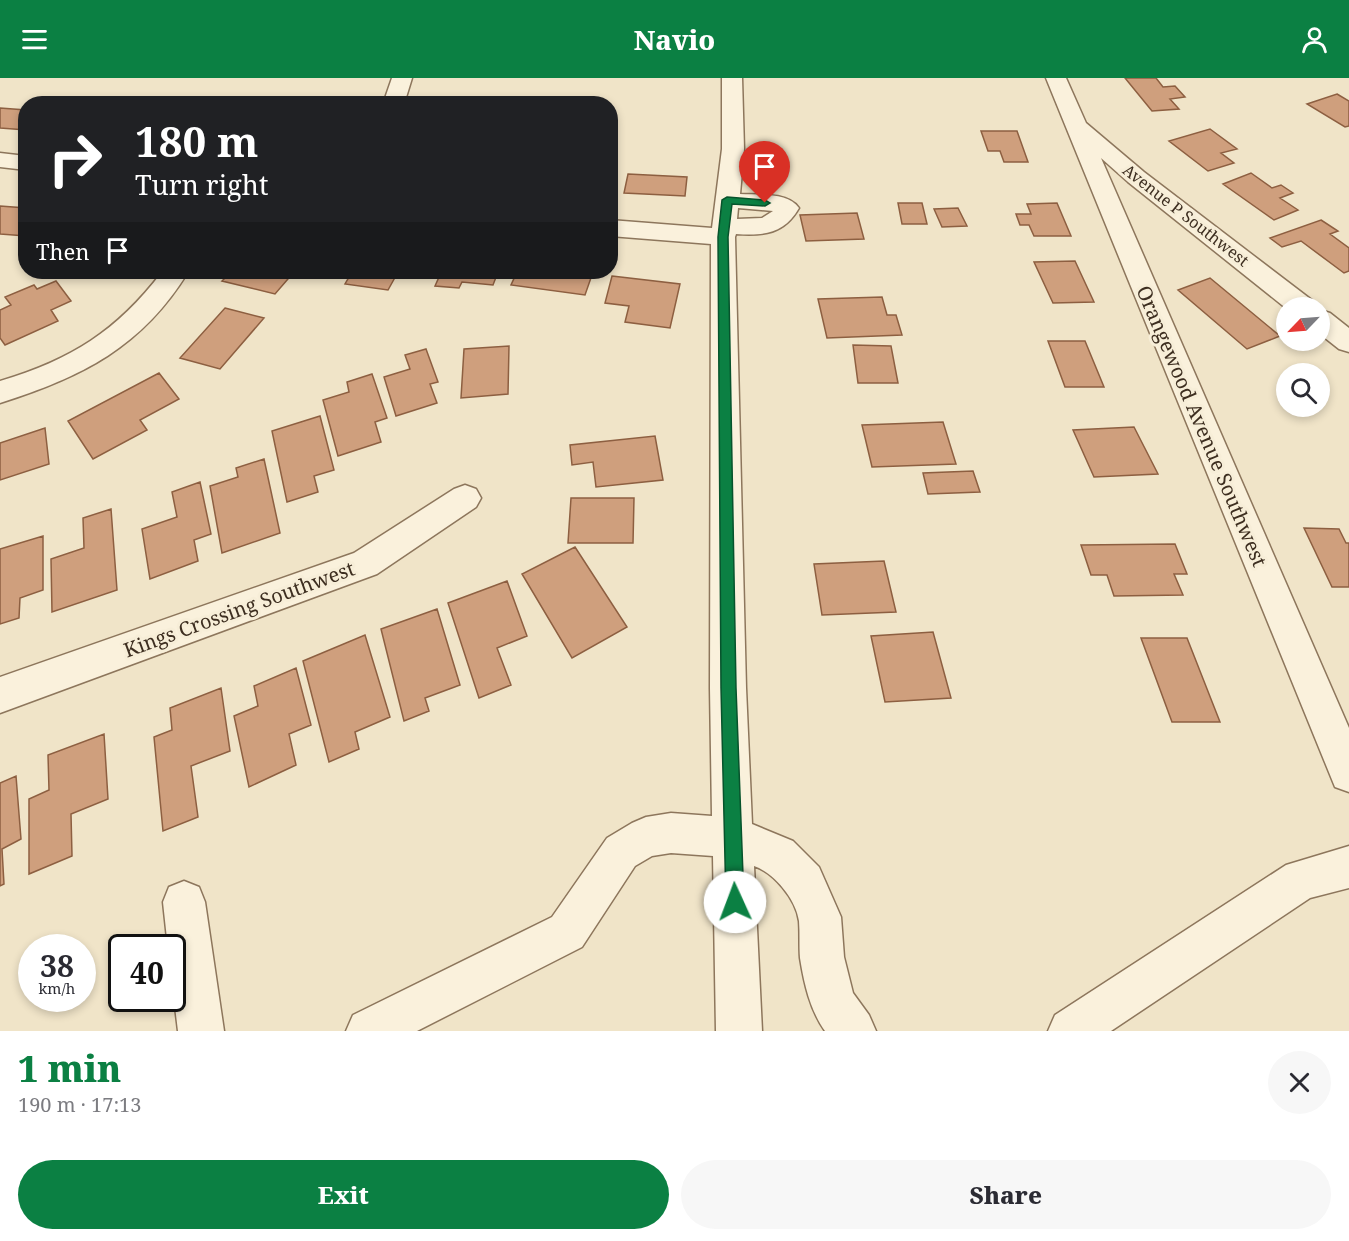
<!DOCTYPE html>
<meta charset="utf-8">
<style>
:root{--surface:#fff;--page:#f7f7f7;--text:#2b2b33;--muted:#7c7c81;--accent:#0b8043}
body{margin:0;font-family:"Noto Serif",serif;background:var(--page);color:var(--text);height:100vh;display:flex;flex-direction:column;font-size:22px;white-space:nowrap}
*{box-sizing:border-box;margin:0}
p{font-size:20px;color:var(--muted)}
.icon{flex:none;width:33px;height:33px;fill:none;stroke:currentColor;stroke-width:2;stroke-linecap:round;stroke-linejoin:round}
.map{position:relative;height:953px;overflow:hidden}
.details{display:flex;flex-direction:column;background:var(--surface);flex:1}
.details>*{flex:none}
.guide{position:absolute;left:18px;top:18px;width:600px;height:183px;border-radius:24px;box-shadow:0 3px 9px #0003;background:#202124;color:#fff;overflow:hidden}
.needle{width:39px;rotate:245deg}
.buttons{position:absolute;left:1276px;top:219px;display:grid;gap:12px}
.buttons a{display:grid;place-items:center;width:54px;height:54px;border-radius:50%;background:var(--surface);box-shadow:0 3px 9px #0003;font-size:30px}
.speed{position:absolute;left:18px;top:856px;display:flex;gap:12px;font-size:30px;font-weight:700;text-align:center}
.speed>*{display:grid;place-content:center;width:78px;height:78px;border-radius:50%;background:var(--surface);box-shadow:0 3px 9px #0003;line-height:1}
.speed small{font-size:15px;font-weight:400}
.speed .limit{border:3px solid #111;border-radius:9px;background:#fff;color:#111}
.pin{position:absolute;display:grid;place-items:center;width:51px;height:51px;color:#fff;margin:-62px -26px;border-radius:50% 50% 50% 0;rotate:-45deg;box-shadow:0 0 6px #0007}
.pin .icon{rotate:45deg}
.me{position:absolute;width:66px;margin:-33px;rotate:358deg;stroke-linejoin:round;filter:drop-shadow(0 0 4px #0008)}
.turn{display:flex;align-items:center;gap:21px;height:126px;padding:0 18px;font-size:27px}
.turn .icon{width:78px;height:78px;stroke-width:2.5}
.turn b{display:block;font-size:42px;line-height:51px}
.then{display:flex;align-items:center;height:57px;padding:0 18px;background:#0003;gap:12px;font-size:22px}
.round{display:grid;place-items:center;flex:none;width:63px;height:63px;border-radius:32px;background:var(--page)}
.head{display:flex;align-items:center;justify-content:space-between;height:102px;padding:0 18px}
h1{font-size:36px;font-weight:800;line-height:45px;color:var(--accent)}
.cta{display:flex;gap:12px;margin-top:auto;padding:12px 18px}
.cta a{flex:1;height:69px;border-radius:36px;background:var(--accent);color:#fff;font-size:24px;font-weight:800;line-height:69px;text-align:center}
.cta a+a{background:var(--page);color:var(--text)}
header{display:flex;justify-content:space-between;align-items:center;height:78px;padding:0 18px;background:var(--accent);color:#fff;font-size:27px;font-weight:800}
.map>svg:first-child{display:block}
</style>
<header><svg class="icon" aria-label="menu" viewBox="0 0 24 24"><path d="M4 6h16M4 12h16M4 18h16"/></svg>Navio<svg class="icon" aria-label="person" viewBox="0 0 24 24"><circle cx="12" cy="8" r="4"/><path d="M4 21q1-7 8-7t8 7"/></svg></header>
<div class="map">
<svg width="1349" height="953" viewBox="0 0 1349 953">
<rect width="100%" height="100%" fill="#f0e4c8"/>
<path fill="#cf9f7d" stroke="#8d5f41" stroke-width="1.5" d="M1125 0H1156L1163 9 1175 8 1185 19 1170 21 1179 31 1152 33Z
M1337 16 1349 23V48L1345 49 1307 26Z
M0 30 26 32V52L0 50Z
M1210 51 1237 71 1221 75 1234 85 1208 93 1169 63Z
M981 53H1017L1028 84H1004L1000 73H988Z
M1251 95 1272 110 1281 107 1293 115 1280 120 1298 132 1274 142 1223 106Z
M628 96 687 99 685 118 624 115Z
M898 125H922L927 146H902Z
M1057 125 1071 158H1034L1029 147H1020L1016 136H1031L1027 126Z
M0 128 26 130V158L0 156Z
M958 130 967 148 942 149 934 131Z
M857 135 864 161 806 163 800 137Z
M1321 142 1338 153 1330 156 1349 170V193L1344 195 1301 163 1282 169 1270 160Z
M1075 183 1094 224 1053 225 1034 184Z
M231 194H294L275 216 222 203Z
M325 194H398L388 212 345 206 349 199 323 196Z
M427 194H498L493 207 462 204 459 210 435 208 439 199 425 197Z
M517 194H593L585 217 511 207Z
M612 198 680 206 670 250 625 244 629 228 605 225Z
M1210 200 1280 258 1247 271 1178 212Z
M56 203 71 223 51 232 58 243 5 267 0 260V232L11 227 5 219 34 207 37 211Z
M882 219 887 237H896L902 257 827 260 818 221Z
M225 230 264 240 220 291 180 280Z
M1048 263H1085L1104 309H1065Z
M853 267 891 268 898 305H858Z
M509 268 508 316 461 320 464 271Z
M426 271 438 304 430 306 437 325 396 338 384 299 410 291 405 277Z
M159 295 179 321 140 342 147 352 93 381 68 343Z
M372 296 387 340 375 344 381 364 338 378 323 322 349 314 347 304Z
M320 338 334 392 314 398 318 414 287 424 272 353Z
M943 344 956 386 872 389 862 347Z
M1134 349 1158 396 1094 399 1073 352Z
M45 350 49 386 0 402V365Z
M655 358 663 402 596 409 593 384 572 387 570 367Z
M264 381 280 455 222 475 210 408 238 399 236 390Z
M973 393 980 414 928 416 923 395Z
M200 404 211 456 194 462 198 483 150 501 142 451 177 439 172 414Z
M571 420H634L633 465H568Z
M111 431 117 512 52 534 51 481 84 470 83 440Z
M1304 450 1339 451 1346 465H1349V509H1332Z
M43 458V512L20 520 19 540 0 546V471Z
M1175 466 1187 496H1174L1183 517 1114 518 1107 497H1091L1081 467Z
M575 469 627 549 572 580 522 496Z
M884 483 896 534 822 537 814 486Z
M507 503 527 558 497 570 511 607 479 620 448 525Z
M437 531 460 607 425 620 429 633 404 643 381 551Z
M933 554 951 620 885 624 871 558Z
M365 557 390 639 355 654 359 671 329 684 303 583Z
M1141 560H1187L1220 644H1172Z
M296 590 311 647 289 656 296 687 249 709 234 638 258 628 254 608Z
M221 610 230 673 191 688 198 739 163 753 154 659 172 652 170 630Z
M104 656 108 721 71 736 72 778 29 796V721L49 712 48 677Z
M16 698 21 761 2 771 4 806 0 808V705Z"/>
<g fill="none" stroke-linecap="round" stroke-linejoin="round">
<g stroke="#8d765c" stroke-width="3">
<path id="minor" d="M392 0H412L404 26H383Z
M722 0H742L744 71 740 116C758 117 788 114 799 130 784 156 764 158 736 156L735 159 746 610 752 746 793 763 819 789 841 839 844 879 853 915 869 937 876 953H825C810 932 804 905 800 880 799 867 800 855 799 843 796 821 774 795 754 788L762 953H716L713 778 671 775 652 778 635 788 582 869 417 953H346L353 937 552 839 607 760 632 745 646 739 671 735 712 738 710 610 711 166 610 158V142L712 150 722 71ZM738 130 773 133 762 140 737 141Z
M1046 0H1066L1086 45 1144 94 1313 223 1317 230 1287 231 1128 104 1101 80 1349 650V714L1335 709Z
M0 75 26 78V92L0 89Z
M162 194H188C142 269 82 299 0 325V303C71 282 117 253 162 194Z
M1320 232 1330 235 1349 250V274L1339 271 1320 256Z
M465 407 476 411 481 420 476 429 377 496 0 635V599L354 475 454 411Z
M1349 768V810L1310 820 1111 953H1048L1055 937 1286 787Z
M184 803 199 809 205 824 224 953H178L172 904V870H168L163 824 169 809Z"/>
</g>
<use href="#minor" fill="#faf1dc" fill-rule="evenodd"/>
</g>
<path fill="#0b8043" stroke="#07532c" stroke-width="1.5" d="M727 119 765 122 770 125 765 128 732 126 728 159 736 610 744 824 741 830 735 832 729 830 726 824 721 610 718 159 722 122Z"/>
<g text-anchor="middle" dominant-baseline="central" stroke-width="6" stroke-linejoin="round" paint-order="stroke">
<g font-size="16" fill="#3d2e20" stroke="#f7eed8">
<text transform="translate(1186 137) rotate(38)">Avenue P Southwest</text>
</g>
<g font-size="20" fill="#3d2e20" stroke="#f7eed8">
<text transform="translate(1202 348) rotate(67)">Orangewood Avenue Southwest</text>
<text transform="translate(239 531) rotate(-20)">Kings Crossing Southwest</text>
</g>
</g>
</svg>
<div class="buttons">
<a><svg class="needle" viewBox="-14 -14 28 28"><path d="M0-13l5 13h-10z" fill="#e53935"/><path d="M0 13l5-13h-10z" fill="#7c7c81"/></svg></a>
<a><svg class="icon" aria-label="search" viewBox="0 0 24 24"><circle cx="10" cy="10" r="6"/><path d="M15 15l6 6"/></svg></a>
</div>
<div class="speed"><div>38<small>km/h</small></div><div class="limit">40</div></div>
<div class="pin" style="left:765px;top:125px;background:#d93025"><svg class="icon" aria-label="arrive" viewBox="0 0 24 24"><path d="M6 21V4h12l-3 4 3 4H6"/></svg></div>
<svg class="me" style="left:735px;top:824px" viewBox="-20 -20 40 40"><circle r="19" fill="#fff"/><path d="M0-13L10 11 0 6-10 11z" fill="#0b8043"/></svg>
<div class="guide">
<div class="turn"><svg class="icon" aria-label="right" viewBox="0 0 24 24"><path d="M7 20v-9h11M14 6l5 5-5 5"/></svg><div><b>180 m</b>Turn right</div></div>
<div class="then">Then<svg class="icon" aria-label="arrive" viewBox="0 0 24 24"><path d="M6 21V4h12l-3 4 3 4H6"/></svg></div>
</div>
</div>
<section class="details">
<div class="head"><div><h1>1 min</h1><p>190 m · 17:13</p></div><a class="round"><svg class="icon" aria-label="close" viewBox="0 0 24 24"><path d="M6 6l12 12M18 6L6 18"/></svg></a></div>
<div class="cta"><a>Exit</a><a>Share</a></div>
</section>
